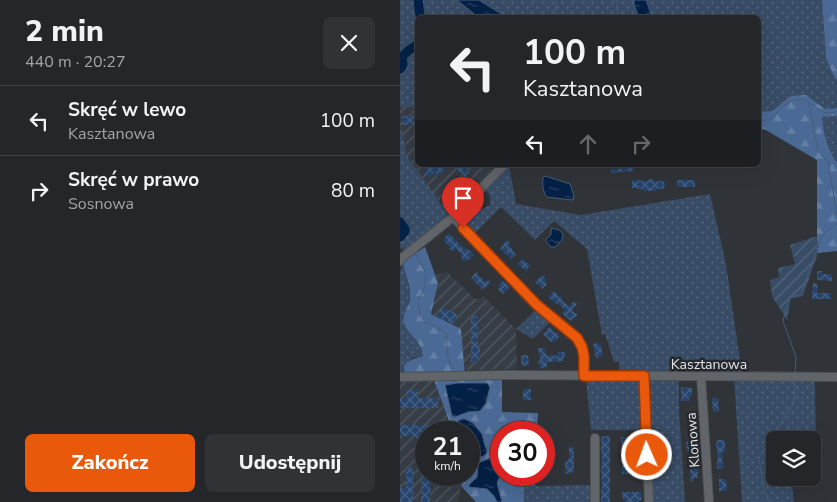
<!DOCTYPE html>
<html lang="pl">
<meta charset="utf-8">
<style>
:root{--surface:#24262a;--page:#303236;--text:#f1f3f6;--muted:#a3a5a8;--line:#414347;--accent:#ea580c}
body{margin:0;font-family:"Nunito Sans",sans-serif;background:var(--page);color:var(--text);height:100vh;display:flex;flex-direction:column;font-size:19px;white-space:nowrap}
*{box-sizing:border-box;margin:0}
p{font-size:16px;color:var(--muted)}
.icon{flex:none;width:28px;height:28px;fill:none;stroke:currentColor;stroke-width:2;stroke-linecap:round;stroke-linejoin:round}
.map{position:relative;flex:1;overflow:hidden}
.sheet{display:flex;flex-direction:column;background:var(--surface);width:400px}
.sheet>*{flex:none}
.banner{position:absolute;left:15px;top:15px;width:346px;height:152px;border-radius:8px;box-shadow:0 5px 20px #0002,0 0 0 1px var(--line);background:#24262a;color:var(--text);overflow:hidden}
.buttons{position:absolute;left:366px;top:431px;display:grid;gap:10px}
.buttons a{display:grid;place-items:center;width:55px;height:55px;border-radius:8px;background:var(--surface);box-shadow:0 5px 20px #0002,0 0 0 1px var(--line);font-size:25px}
.speed{position:absolute;left:15px;top:421px;display:flex;gap:10px;font-size:25px;font-weight:700;text-align:center}
.speed>*{display:grid;place-content:center;width:65px;height:65px;border-radius:50%;background:var(--surface);box-shadow:0 5px 20px #0002,0 0 0 1px var(--line);line-height:1}
.speed small{font-size:12px;font-weight:400}
.speed .limit{border:8px solid #d22;background:#fff;color:#111}
.pin{position:absolute;display:grid;place-items:center;width:42px;height:42px;color:#fff;margin:-51px -21px;border-radius:50% 50% 50% 0;rotate:-45deg;box-shadow:0 0 5px #0007}
.pin .icon{rotate:45deg}
.me{position:absolute;width:55px;margin:-28px;rotate:358deg;stroke-linejoin:round;filter:drop-shadow(0 0 4px #0008)}
.turn{display:flex;align-items:center;gap:18px;height:105px;padding:0 25px;font-size:22px}
.turn .icon{width:65px;height:65px;stroke-width:2.5}
.turn b{display:block;font-size:35px;line-height:42px}
.lanes{display:flex;align-items:center;height:48px;padding:0 25px;background:#0003;justify-content:center;gap:25px;direction:ltr}
.lanes .off{opacity:.35}
.round{display:grid;place-items:center;flex:none;width:52px;height:52px;border-radius:8px;background:var(--page)}
.summary{display:flex;align-items:center;justify-content:space-between;height:85px;padding:0 25px}
h1{font-size:30px;font-weight:800;line-height:38px}
.primary-button{display:flex;gap:10px;margin-top:auto;padding:10px 25px}
.primary-button a{flex:1;height:58px;border-radius:8px;background:var(--accent);color:#fff;font-size:20px;font-weight:800;line-height:58px;text-align:center}
.primary-button a+a{background:var(--page);color:var(--text)}
ul{padding:0;list-style:none}
li{display:flex;align-items:center;gap:15px;height:70px;padding:0 25px;border-top:1px solid var(--line)}
li div{flex:1}
li b{display:block;font-size:19px}
li em{font-style:normal}
main{display:flex;flex:1;min-height:0}
.map>svg:first-child{display:block}
</style>
<main>
<section class="sheet">
<div class="summary"><div><h1>2 min</h1><p>440 m · 20:27</p></div><a class="round"><svg class="icon" aria-label="close" viewBox="0 0 24 24"><path d="M6 6l12 12M18 6L6 18"/></svg></a></div>
<ul>
<li><svg class="icon" aria-label="left" viewBox="0 0 24 24"><path d="M17 20v-9H6M10 6l-5 5 5 5"/></svg><div><b>Skręć w lewo</b><p>Kasztanowa</p></div><em>100 m</em></li>
<li><svg class="icon" aria-label="right" viewBox="0 0 24 24"><path d="M7 20v-9h11M14 6l5 5-5 5"/></svg><div><b>Skręć w prawo</b><p>Sosnowa</p></div><em>80 m</em></li>
</ul>
<div class="primary-button"><a>Zakończ</a><a>Udostępnij</a></div>
</section>
<div class="map">
<svg width="437" height="502" viewBox="0 0 437 502">
<defs>
<pattern id="industrial-furrows" width="10" height="10" patternUnits="userSpaceOnUse" patternTransform="scale(1.25)"><rect width="10" height="10" fill="#363d46"/><path d="M-1 1l2-2M0 10L10 0M9 11l2-2" fill="none" stroke="#535961"/></pattern>
<pattern id="grass-dots" width="8" height="8" patternUnits="userSpaceOnUse" patternTransform="scale(1.25)"><rect width="8" height="8" fill="#384c66"/><path d="M2 2h.1M6 6h.1" fill="none" stroke="#55667c" stroke-width="1.8" stroke-linecap="round"/></pattern>
<pattern id="forest-firs" width="22" height="20" patternUnits="userSpaceOnUse" patternTransform="scale(1.25)"><rect width="22" height="20" fill="#4a6a95"/><path d="M5 1l3.5 6h-7zM16 11l3.5 6h-7z" fill="#647fa4"/></pattern>
<pattern id="garden-furrows" width="10" height="10" patternUnits="userSpaceOnUse" patternTransform="scale(1.25)"><rect width="10" height="10" fill="#384c66"/><path d="M-1 1l2-2M0 10L10 0M9 11l2-2" fill="none" stroke="#55667c"/></pattern>
<pattern id="water-ripples" width="26" height="14" patternUnits="userSpaceOnUse" patternTransform="scale(1.25)"><rect width="26" height="14" fill="#032146"/><path d="M2 4q2-2 4 0t4 0M15 11q2-2 4 0t4 0" fill="none" stroke="#284161"/></pattern>
<pattern id="building-cross-hatch" width="8" height="8" patternUnits="userSpaceOnUse" patternTransform="scale(1.25)"><rect width="8" height="8" fill="#26446c"/><path d="M0 0l8 8M0 8l8-8" fill="none" stroke="#455f81"/></pattern>
</defs>
<rect width="100%" height="100%" fill="#303338"/>
<path fill="url(#industrial-furrows)" d="M0 107H17L18 165H89L92 170 48 214 7 156 2 132 0 128Z
M47 272 75 299H80L83 296 116 329 117 369 65 370 60 329 31 314 38 283 36 275Z
M0 380H34L53 432H26V475H63L58 502H0Z"/>
<path fill="url(#grass-dots)" d="M0 0H57L78 17 18 18 17 107H0Z
M79 0H234V5L239 17H106Z
M246 0H422L426 58 435 79H437V108L425 109 391 96 372 111 359 112V18L252 17Z
M437 116V163C426 147 424 136 422 117Z
M0 128 2 132 7 156 48 214 7 250 0 248Z
M109 165 116 204 181 215 310 194 326 264 342 374H219V362H214L205 334 202 335 187 249 154 221 135 240 101 207 75 233 73 234 58 219V216C66 208 81 212 90 205 91 197 90 193 84 189Z
M4 261C4 273 7 275 9 286 11 296 9 306 5 315 7 321 9 328 12 334 16 343 23 347 23 356L13 358 4 366 3 370 5 373 0 374V271Z
M138 308 151 321 133 339 116 329Z
M279 378V410L285 502H250L247 379Z
M334 378 412 379 415 384 416 455 413 454 412 440H375V478H391L394 502H342Z
M241 379 243 430H191L186 380Z
M190 485V502H124V487L135 486Z"/>
<path fill="url(#forest-firs)" d="M422 0H437V79H435L426 58Z
M406 95 425 109 437 108V116L422 117C424 136 427 148 437 163V251L418 253 417 236V160L364 129 359 130V112L372 111 391 96Z
M25 247 38 283 31 314 61 329 65 374 5 373C0 361 15 359 23 356 23 343 8 335 4 322 2 315 9 307 10 299 10 295 10 288 9 284 7 275 3 270 4 261Z
M34 380H102V412L138 413 137 432H101V475H136L135 486 124 487V502H76L61 486 63 475H69V432H53Z"/>
<path fill="url(#garden-furrows)" d="M417 236 418 253 403 296 391 299 387 320 372 296 370 280 379 277 378 268 395 264 390 245Z"/>
<path fill="url(#water-ripples)" stroke="#465c77" d="M57 0H79L106 17H78Z
M234 0H246L252 17H239L234 5Z
M145 176 170 184 173 193 174 199 172 200 147 197C143 193 142 183 143 178Z
M151 228 159 230 163 234 162 240 155 247H151L146 241 147 238 151 235Z
M58 383H87L90 387 86 403 80 411 68 412 55 417 52 416 45 385Z
M62 419H65L73 423 82 434 85 446 87 450C87 453 85 456 81 457L78 455 69 447V432H58C54 426 55 422 62 419Z
M91 458H97L100 461 101 465V474L97 483 102 502H97L94 496 87 489 69 487V485L77 477 78 466 80 462Z"/>
<g fill="none" stroke-linecap="round" stroke-linejoin="round">
<path stroke="#465c77" stroke-width="1" d="M217 0 218 18
M155 14 156 0
M409 103 418 151 428 161 437 216
M359 121C374 121 376 112 387 103 391 100 398 100 403 99L425 113 437 112
M3 234 8 239 12 247
M15 253 26 273 25 287 18 300 20 316 25 322 40 329 47 335C46 342 47 355 49 361 51 366 53 367 54 373
M395 373 396 357 383 321 389 297 401 295 422 236 437 223
M370 502 363 487 359 457 394 403 395 380"/>
<path stroke="#032146" stroke-width="9" d="M18 0 20 16 22 18
M0 69 3 65 2 57 8 51 18 44
M0 222 5 229V231L0 237"/>
</g>
<path fill="url(#building-cross-hatch)" d="M2 116H18V125H3Z
M31 165H49L38 176 35 172 29 178 24 172Z
M54 165H63L70 173 65 178Z
M234 168V171L212 173 211 169Z
M250 179H254V181H265L264 189H257V191H243V189L232 188V180L248 181Z
M277 180H295V187H277Z
M57 186 64 193 58 199 51 192Z
M49 233 64 249 65 248 67 250 68 249 74 255 66 262 65 260 62 261V258L61 257 62 255 56 249 53 252 49 248 50 247 43 240Z
M107 240 111 244 109 245 116 254 111 259 106 253 105 254 100 248Z
M123 259 130 266 126 271 117 264Z
M417 271H422V274H432V281L417 280Z
M76 272 85 282 88 280 91 283 83 290 71 278Z
M142 275 147 280 145 282 147 284 142 289 135 282Z
M103 281 110 287 103 294 98 289 100 287 98 285Z
M413 283 418 284 417 293H431V299H412Z
M154 291 159 296H161V299L169 306 174 301 177 304 172 310 178 315 171 321 164 315 163 313 165 310 158 303 156 304 148 297Z
M42 307 58 315 53 324 37 316Z
M71 316H77L78 348H80V357L78 358V362H71Z
M149 327 160 336 156 341 151 342 143 334Z
M198 343 199 345H201L203 356 196 358 193 344Z
M138 348H145L146 355 158 356V352H165L164 361 147 362V367H144L142 369 137 363 140 360Z
M121 355H128L129 365 121 366Z
M281 387 292 388V397H289V401H281Z
M123 389H131V400H123Z
M6 390H18V398H38V408H0V398H7Z
M312 398H318L319 411 313 412Z
M0 425H42V432H26V456L22 457V439H16V436H0Z
M202 436H210V502H201V489H202V486L201 463H202V452H201V438H202Z
M221 437H240V445H238V447H223V446H221Z
M317 440H325V452H322L323 468 317 469V459H318L316 443H317Z
M295 441 296 451H287L286 442Z
M169 447 174 448V472L165 474V461H168V459H169Z
M224 464H239V465H241V474H222V466H224Z
M293 466H298V478H295L291 483 290 470 293 469Z
M21 467 26 468V475H31L30 502H21Z
M6 468H14L13 502H0V488H6Z
M319 479H326L327 491H319Z
M222 492H241L242 500H239V502H225V500H223Z"/>
<g fill="none" stroke-linecap="round" stroke-linejoin="round">
<g stroke="#4d5054" stroke-width="10">
<path id="minor" d="M53 217 137 305 177 338 182 347 184 357V376
M0 261 3 257 53 217 104 165
M244 376 249 502
M301 376 309 502
M0 377 104 375 437 377
M195 502V438"/>
</g>
<use href="#minor" stroke="#61656a" stroke-width="8"/>
</g>
<g fill="none" stroke-linecap="round" stroke-linejoin="round">
<g stroke="#983908" stroke-width="12">
<path id="route" d="M63 228 137 305 177 338 182 347 184 356V376H244L247 455"/>
</g>
<use href="#route" stroke="#ea580c" stroke-width="9"/>
</g>
<g text-anchor="middle" dominant-baseline="central" stroke-width="5" stroke-linejoin="round" paint-order="stroke">
<g font-size="14" fill="#e4e6e9" stroke="#26292e">
<text x="309" y="364">Kasztanowa</text>
<text transform="translate(293 440) rotate(-94)">Klonowa</text>
</g>
</g>
</svg>
<div class="buttons">
<a><svg class="icon" aria-label="layers" viewBox="0 0 24 24"><path d="M12 4l9 5-9 5-9-5zM3 14l9 5 9-5"/></svg></a>
</div>
<div class="speed"><div>21<small>km/h</small></div><div class="limit">30</div></div>
<div class="pin" style="left:63px;top:228px;background:#d93025"><svg class="icon" aria-label="arrive" viewBox="0 0 24 24"><path d="M6 21V4h12l-3 4 3 4H6"/></svg></div>
<svg class="me" style="left:247px;top:455px" viewBox="-20 -20 40 40"><circle r="17" fill="#ea580c" stroke="#fff" stroke-width="3"/><path d="M0-11L8 9 0 5-8 9z" fill="#fff"/></svg>
<div class="banner">
<div class="turn"><svg class="icon" aria-label="left" viewBox="0 0 24 24"><path d="M17 20v-9H6M10 6l-5 5 5 5"/></svg><div><b>100 m</b>Kasztanowa</div></div>
<div class="lanes"><svg class="icon" aria-label="left" viewBox="0 0 24 24"><path d="M17 20v-9H6M10 6l-5 5 5 5"/></svg><svg class="icon off" aria-label="ahead" viewBox="0 0 24 24"><path d="M12 20V5M6 11l6-6 6 6"/></svg><svg class="icon off" aria-label="right" viewBox="0 0 24 24"><path d="M7 20v-9h11M14 6l5 5-5 5"/></svg></div>
</div>
</div>
</main>
